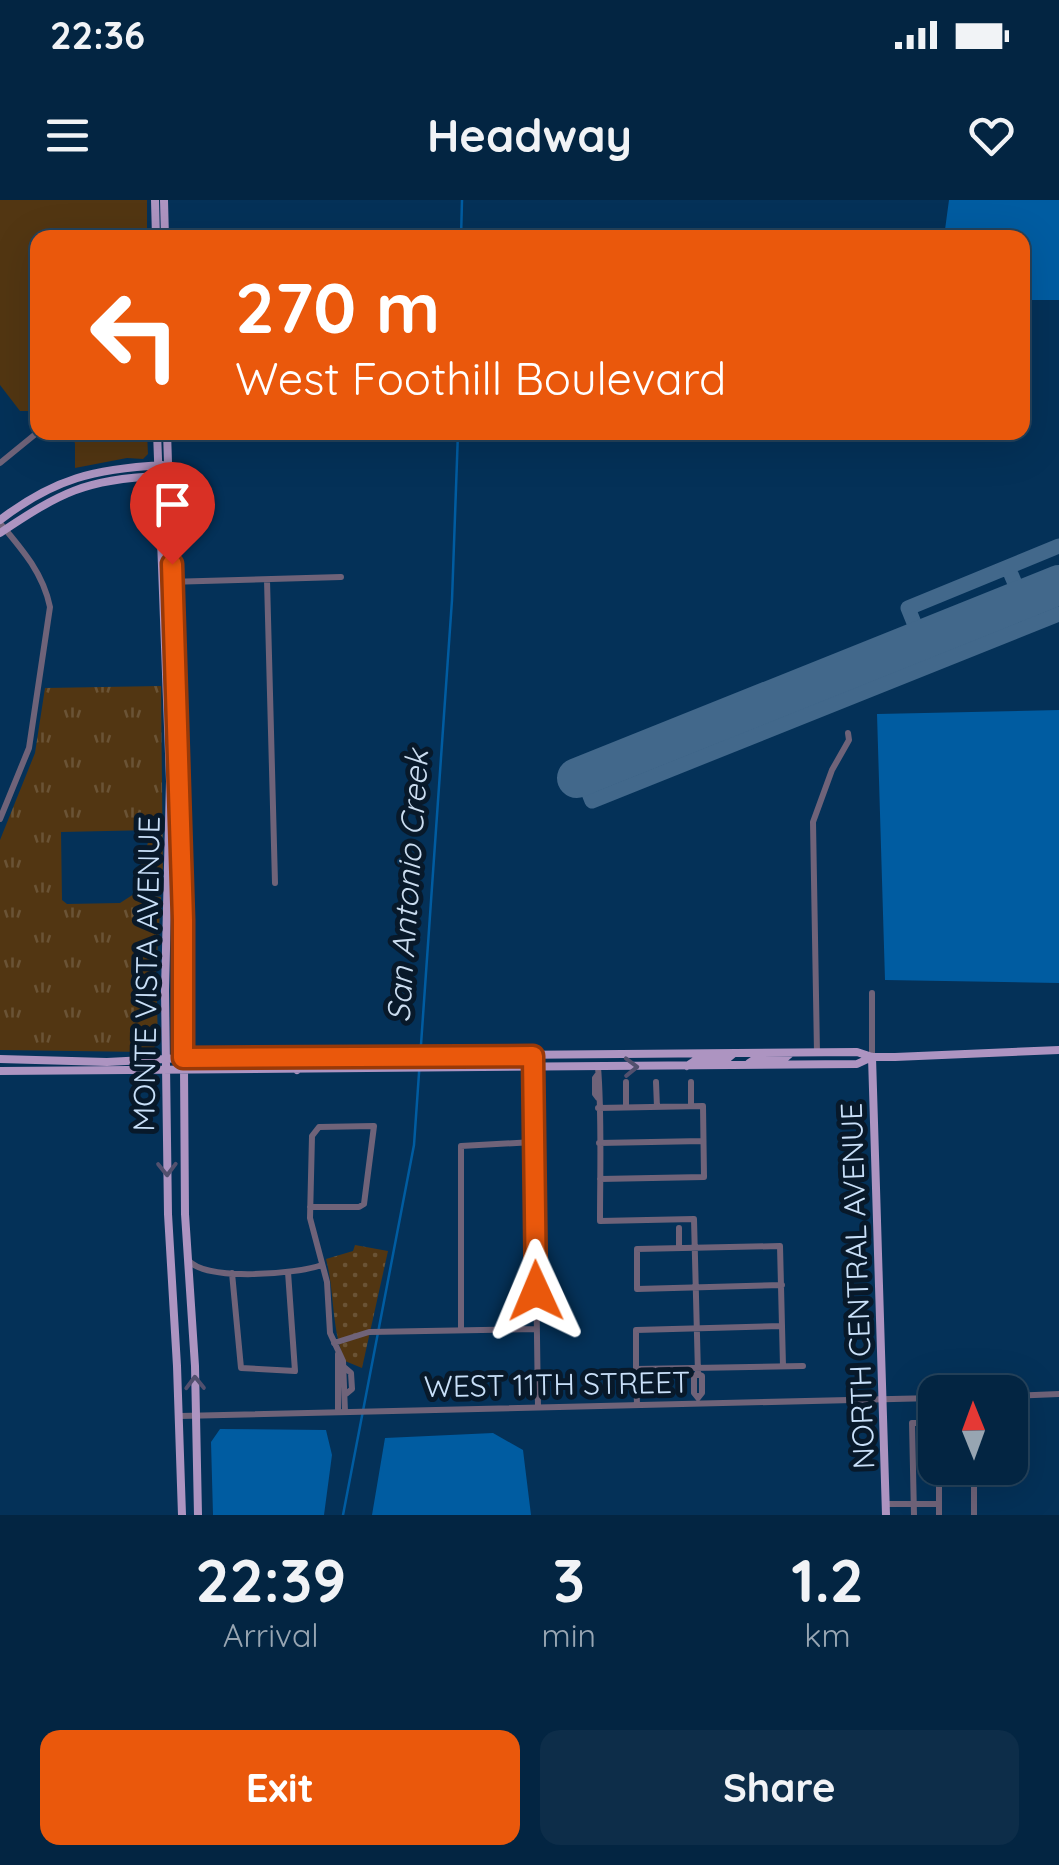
<!DOCTYPE html>
<style>
:root{--surface:#032542;--page:#0d2d49;--text:#f1f3f6;--muted:#97a5b2;--line:#24425b;--accent:#ea580c}
body{margin:0;font-family:Quicksand,sans-serif;background:var(--page);color:var(--text);height:100vh;display:flex;flex-direction:column;font-size:38px;white-space:nowrap}
*{box-sizing:border-box;margin:0}
p{font-size:32px;color:var(--muted)}
.icon{flex:none;width:55px;height:55px;fill:none;stroke:currentColor;stroke-width:2;stroke-linecap:round;stroke-linejoin:round}
.map{position:relative;height:1315px;overflow:hidden}
.sheet{display:flex;flex-direction:column;background:var(--surface);flex:1}
.sheet>*{flex:none}
.guide{position:absolute;left:30px;top:30px;width:1000px;height:210px;border-radius:20px;box-shadow:0 10px 40px #0002,0 0 0 2px var(--line);background:#ea580c;color:#fff;overflow:hidden}
.needle{width:65px;rotate:359deg}
.controls{position:absolute;left:918px;top:1175px;display:grid;gap:20px}
.controls a{display:grid;place-items:center;width:110px;height:110px;border-radius:20px;background:var(--surface);box-shadow:0 10px 40px #0002,0 0 0 2px var(--line);font-size:50px}
.pin{position:absolute;display:grid;place-items:center;width:85px;height:85px;color:#fff;margin:-102px -42px;border-radius:50% 50% 50% 0;rotate:-45deg;box-shadow:0 0 10px #0007}
.pin .icon{rotate:45deg}
.me{position:absolute;width:110px;margin:-55px;rotate:359deg;stroke-linejoin:round;filter:drop-shadow(0 0 8px #0008)}
.turn{display:flex;align-items:center;gap:35px;height:210px;padding:0 40px;font-size:45px}
.turn .icon{width:130px;height:130px;stroke-width:2.5}
.turn b{display:block;font-size:70px;line-height:85px}
.eta{display:flex;justify-content:space-evenly;align-items:center;height:170px;text-align:center}
.eta b{font-size:60px;font-weight:700;line-height:70px}
.primary-button{display:flex;gap:20px;margin-top:auto;padding:20px 40px}
.primary-button a{flex:1;height:115px;border-radius:20px;background:var(--accent);color:#fff;font-size:40px;font-weight:700;line-height:115px;text-align:center}
.primary-button a+a{background:var(--page);color:var(--text)}
.status{display:flex;justify-content:space-between;align-items:center;height:70px;padding:0 50px;background:var(--surface);direction:ltr}
.status svg{height:28px;fill:currentColor}
header{display:flex;justify-content:space-between;align-items:center;height:130px;padding:0 40px;background:var(--surface);font-size:45px;font-weight:700}
.map>svg:first-child{display:block}
</style>
<div class="status"><b>22:36</b><svg viewBox="0 0 49 12"><path d="M0 12V9h3v3zM5 12V6h3v6zM10 12V3h3v9zM15 12V0h3v12zM26 1h20v11H26zM47 4h2v5h-2z"/></svg></div>
<header><svg class="icon" aria-label="menu" viewBox="0 0 24 24"><path d="M4 6h16M4 12h16M4 18h16"/></svg>Headway<svg class="icon" aria-label="heart" viewBox="0 0 24 24"><path d="M12 20l-8-8c-3-5 5-10 8-4 3-6 11-1 8 4z"/></svg></header>
<div class="map">
<svg width="1059" height="1315" viewBox="0 0 1059 1315">
<defs>
<pattern id="grass-tufts" width="24" height="20" patternUnits="userSpaceOnUse" patternTransform="scale(2.5)"><rect width="24" height="20" fill="#523612"/><path d="M3 7l-1-3M5 7V3M7 7l1-3M15 17l-1-3M17 17v-4M19 17l1-3" fill="none" stroke="#6a5335"/></pattern>
<pattern id="park-dots" width="8" height="8" patternUnits="userSpaceOnUse" patternTransform="scale(2.5)"><rect width="8" height="8" fill="#523612"/><path d="M2 2h.1M6 6h.1" fill="none" stroke="#6a5335" stroke-width="1.8" stroke-linecap="round"/></pattern>
</defs>
<rect width="100%" height="100%" fill="#043158"/>
<path fill="url(#grass-tufts)" d="M161 486 163 682 135 683 152 630 61 632 62 700 67 704 120 703 134 694 161 697 156 772 158 841 154 848 146 852 0 850V640L35 553 45 488Z"/>
<path fill="url(#park-dots)" d="M355 1045 388 1051 362 1168 345 1161C331 1128 335 1093 326 1059L353 1051Z"/>
<path fill="#523612" d="M0 0H147V37L38 38 37 211H20L0 185Z
M67 233H147L148 254 143 259 127 258 75 268V243Z"/>
<path fill="#005ca1" d="M949 0H1059V100H1023L1022 38 944 37Z
M1059 510V783L885 780 877 514Z
M220 1229 326 1230 332 1255 324 1315H213L211 1242Z
M493 1233 523 1250 531 1315H372L385 1238Z"/>
<g fill="none" stroke-linecap="round" stroke-linejoin="round">
<path stroke="#005ca1" stroke-width="2.5" d="M461 38 462 0
M343 1315 414 945 452 400 458 232"/>
<path stroke="#42688b" stroke-width="15" d="M1008 367 1032 424
M931 465 908 408 1059 346
M725 519 735 543
M582 576 592 601 1059 414"/>
<path stroke="#42688b" stroke-width="40" d="M577 578 1059 385"/>
<path stroke="#6f6379" stroke-width="6" d="M0 263 38 232
M0 323C22 349 43 373 50 407L29 548 0 619
M267 380 275 683
M167 382 341 377
M817 853 813 622 832 570 849 540 848 533
M533 855 538 1207
M872 857V793
M598 867C602 915 600 970 600 1021L694 1019 698 1174 694 1176V1193L698 1198 702 1193V1176L698 1174
M626 882V907
M656 882 657 907
M691 882V906
M598 898 595 894V878L598 874
M598 908 703 906 704 977 600 979
M599 943 703 941
M310 1007H359L364 1004 374 926 319 927 312 936 310 1018 327 1082 330 1133 343 1161 345 1212
M679 1028V1047
M188 1060C207 1082 296 1074 322 1065
M232 1073 241 1168 295 1171 288 1072
M782 1085 637 1089V1049L780 1046 783 1166
M461 1130V946L534 942
M334 1143 369 1132 537 1129
M338 1154V1211
M344 1167 351 1173 352 1189 346 1194
M636 1169V1130L782 1126
M1010 1196 1059 1194
M637 1205 636 1169 803 1166
M180 1216 935 1198
M939 1268V1315
M974 1268V1315
M885 1304H939
M914 1315 912 1223H935"/>
<path stroke="#ad94c1" stroke-width="8" d="M155 0 156 38
M164 0 165 38
M157 232 170 581 165 791 168 1014 177 1166 182 1315
M167 232 183 720 185 1014 195 1166 198 1315
M0 320C55 278 95 269 162 265
M0 333C60 293 85 279 159 276
M872 857 886 1315
M0 859 107 862 183 858 857 852 872 857H895L1059 850
M749 863 755 859 785 858 791 853
M687 866 696 860 727 859 733 854
M297 870 305 864 335 860
M0 871 857 864 872 857"/>
</g>
<defs><path id="oneway-chevron" d="M-2-3.5L2.5 0L-2 3.5" fill="none" stroke-width="1.6" stroke-linecap="round" stroke-linejoin="round" transform="scale(2.5)"/></defs>
<g stroke="#52506e">
<use href="#oneway-chevron" transform="translate(631 867) rotate(-1)"/>
<use href="#oneway-chevron" transform="translate(167 969) rotate(89)"/>
<use href="#oneway-chevron" transform="translate(195 1183) rotate(-91)"/>
</g>
<g fill="none" stroke-linecap="round" stroke-linejoin="round">
<g stroke="#983908" stroke-width="25">
<path id="route" d="M172 364 183 720V858L533 856 536 1091"/>
</g>
<use href="#route" stroke="#ea580c" stroke-width="18"/>
</g>
<g text-anchor="middle" dominant-baseline="central" stroke-width="10" stroke-linejoin="round" paint-order="stroke">
<g font-size="30" fill="#c9e0f9" stroke="#08192a">
<text transform="translate(146 774) rotate(-89)">MONTE VISTA AVENUE</text>
<text transform="translate(857 1086) rotate(-92)">NORTH CENTRAL AVENUE</text>
<text transform="translate(557 1184) rotate(-1)">WEST 11TH STREET</text>
</g>
<g font-size="32" font-style="italic" fill="#cadcef" stroke="#08192a">
<text transform="translate(407 686) rotate(-86)">San Antonio Creek</text>
</g>
</g>
</svg>
<div class="controls">
<a><svg class="needle" viewBox="-14 -14 28 28"><path d="M0-13l5 13h-10z" fill="#e53935"/><path d="M0 13l5-13h-10z" fill="#97a5b2"/></svg></a>
</div>
<div class="pin" style="left:172px;top:364px;background:#d93025"><svg class="icon" aria-label="arrive" viewBox="0 0 24 24"><path d="M6 21V4h12l-3 4 3 4H6"/></svg></div>
<svg class="me" style="left:536px;top:1091px" viewBox="-20 -20 40 40"><path d="M0-17L14 15 0 8-14 15z" fill="#ea580c" stroke="#fff" stroke-width="4"/></svg>
<div class="guide">
<div class="turn"><svg class="icon" aria-label="left" viewBox="0 0 24 24"><path d="M17 20v-9H6M10 6l-5 5 5 5"/></svg><div><b>270 m</b>West Foothill Boulevard</div></div>
</div>
</div>
<section class="sheet">
<div class="eta">
<div><b>22:39</b><p>Arrival</p></div>
<div><b>3</b><p>min</p></div>
<div><b>1.2</b><p>km</p></div>
</div>
<div class="primary-button"><a>Exit</a><a>Share</a></div>
</section>
